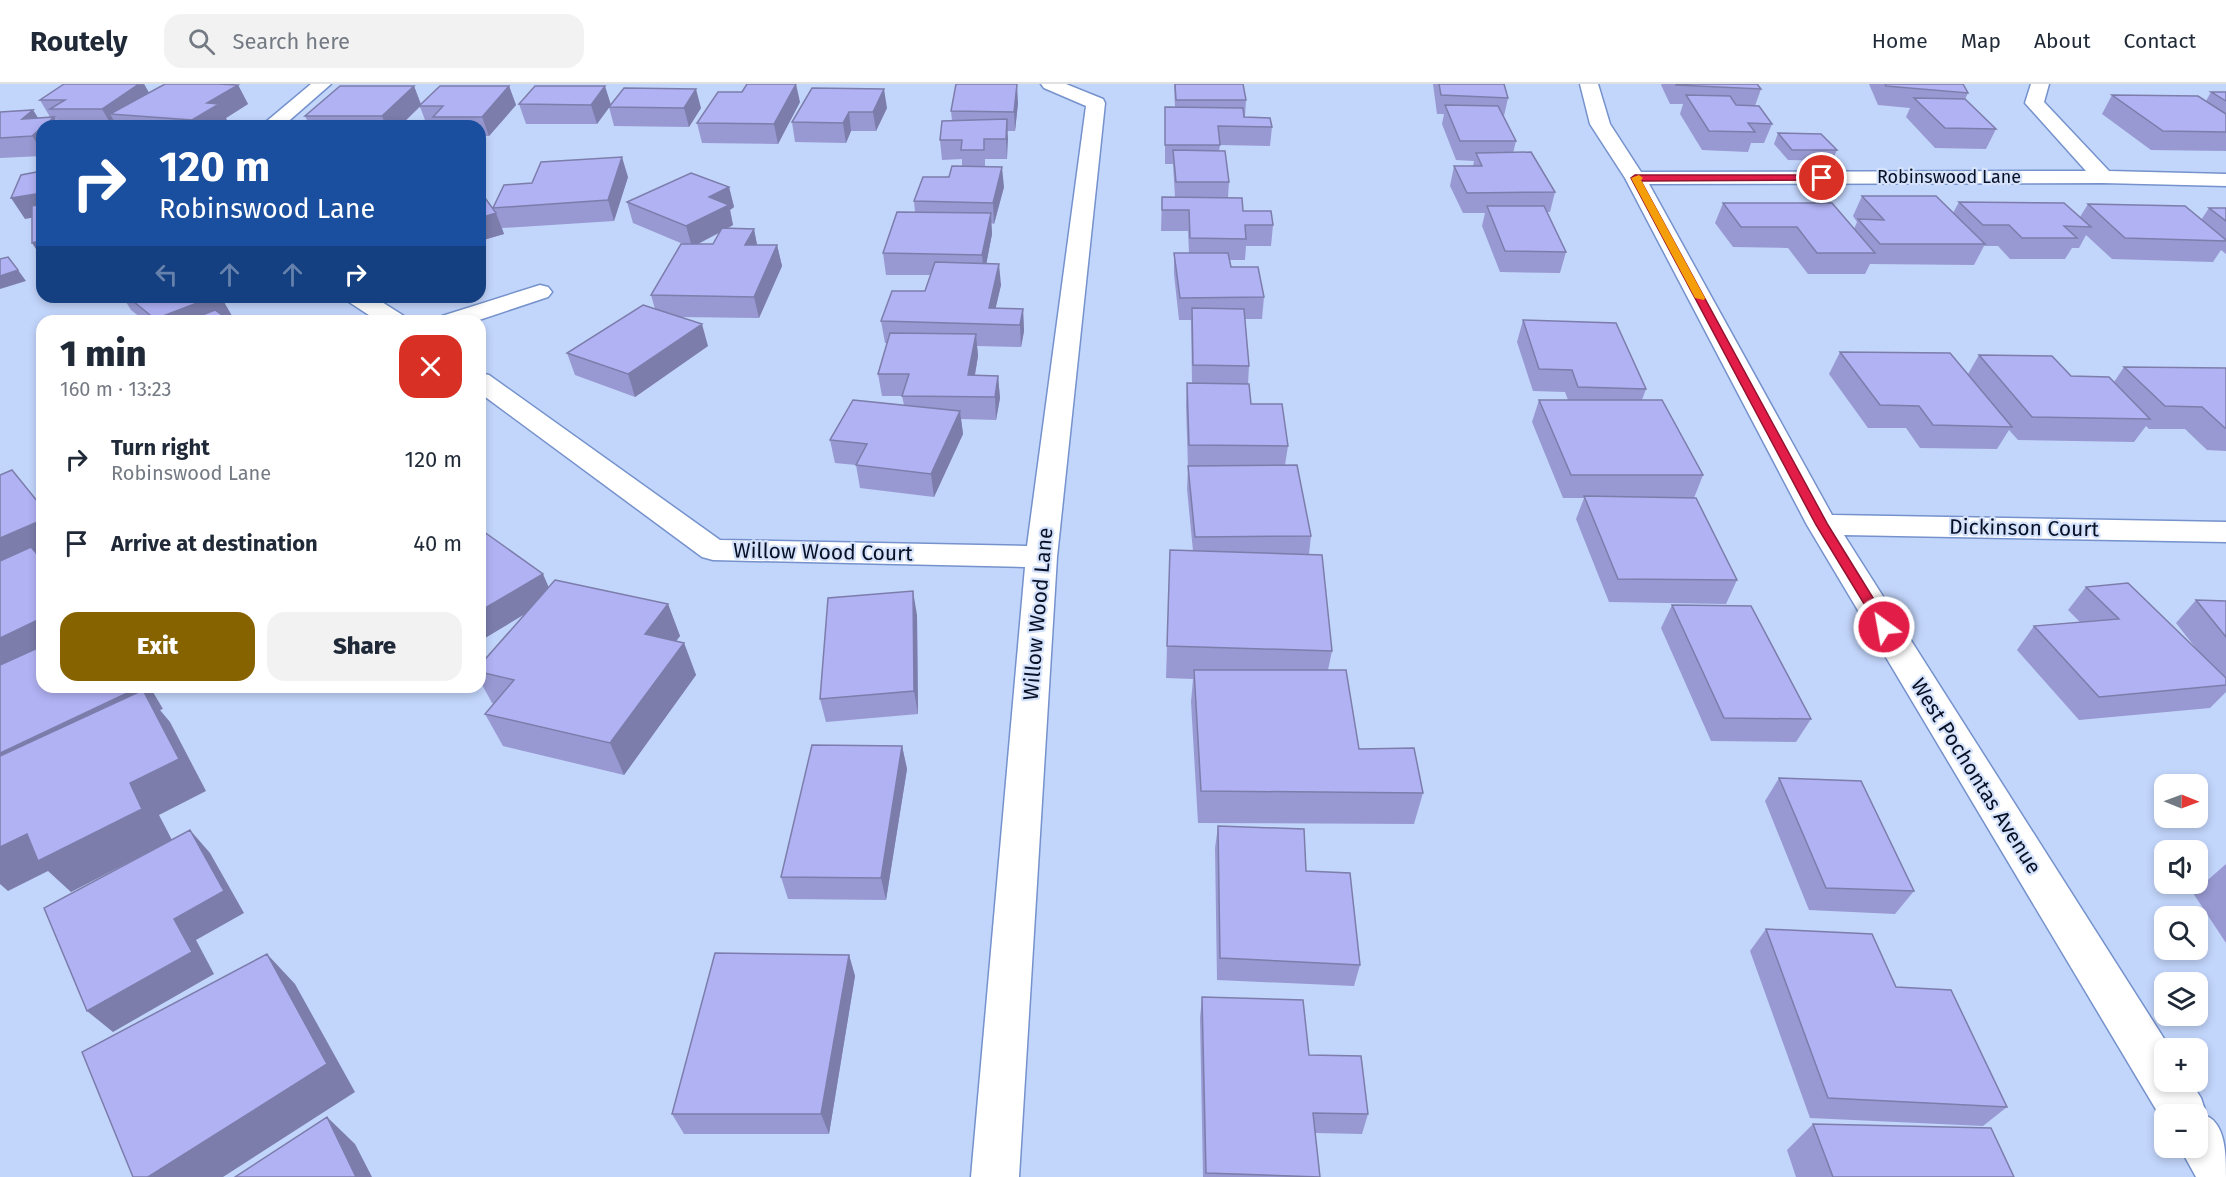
<!DOCTYPE html>
<meta charset="utf-8">
<style>
:root{--surface:#fff;--page:#f2f2f3;--text:#1f2937;--muted:#747a83;--line:#e0e1e3;--accent:#876300}
body{margin:0;font-family:"Fira Sans",sans-serif;background:var(--page);color:var(--text);height:100vh;display:flex;flex-direction:column;font-size:22px;white-space:nowrap}
*{box-sizing:border-box;margin:0}
p{font-size:20px;color:var(--muted)}
.icon{flex:none;width:33px;height:33px;fill:none;stroke:currentColor;stroke-width:2;stroke-linecap:round;stroke-linejoin:round}
.map{position:relative;flex:1;overflow:hidden}
.drawer{position:absolute;left:36px;top:231px;width:450px;height:378px;display:flex;flex-direction:column;background:var(--surface);border-radius:18px;box-shadow:0 3px 9px #0003}
.drawer>*{flex:none}
.top-card{position:absolute;left:36px;top:36px;width:450px;height:183px;border-radius:18px;box-shadow:0 3px 9px #0003;background:#1a4fa0;color:#fff;overflow:hidden}
.needle{width:39px;rotate:91deg}
.controls{position:absolute;left:2154px;top:690px;display:grid;gap:12px}
.controls a{display:grid;place-items:center;width:54px;height:54px;border-radius:12px;background:var(--surface);box-shadow:0 3px 9px #0003;font-size:30px}
.pin{position:absolute;display:grid;place-items:center;width:51px;height:51px;color:#fff;margin:-26px;border:3px solid #fff;border-radius:50%;box-shadow:0 2px 6px #0007}
.me{position:absolute;width:66px;margin:-33px;rotate:328deg;stroke-linejoin:round;filter:drop-shadow(0 0 4px #0008)}
.turn{display:flex;align-items:center;gap:21px;height:126px;padding:0 24px;font-size:27px}
.turn .icon{width:78px;height:78px;stroke-width:2.5}
.turn b{display:block;font-size:42px;line-height:51px}
.lanes{display:flex;align-items:center;height:57px;padding:0 24px;background:#0003;justify-content:center;gap:30px;direction:ltr}
.lanes .off{opacity:.35}
.round{display:grid;place-items:center;flex:none;width:63px;height:63px;border-radius:18px;background:var(--page)}
.summary{display:flex;align-items:center;justify-content:space-between;height:102px;padding:0 24px}
h1{font-size:36px;font-weight:800;line-height:45px}
.button{display:flex;gap:12px;margin-top:auto;padding:12px 24px}
.button a{flex:1;height:69px;border-radius:18px;background:var(--accent);color:#fff;font-size:24px;font-weight:800;line-height:69px;text-align:center}
.button a+a{background:var(--page);color:var(--text)}
ul{padding:0;list-style:none}
li{display:flex;align-items:center;gap:18px;height:84px;padding:0 24px}
li div{flex:1}
li b{display:block;font-size:22px}
li em{font-style:normal}
header{display:flex;align-items:center;gap:36px;box-sizing:border-box;height:84px;padding:0 30px;background:var(--surface);border-bottom:2px solid var(--line)}
header strong{font-size:28px}
nav{display:flex;gap:33px;margin-inline-start:auto;font-size:21px}
.search{width:420px;height:54px;background:var(--page);display:flex;align-items:center;gap:15px;box-sizing:border-box;padding:0 21px;border-radius:18px;color:var(--muted);font-size:22px}
.map>svg:first-child{display:block}
</style>
<header>
<strong>Routely</strong>
<div class="search"><svg class="icon" aria-label="search" viewBox="0 0 24 24"><circle cx="10" cy="10" r="6"/><path d="M15 15l6 6"/></svg>Search here</div>
<nav><a>Home</a><a>Map</a><a>About</a><a>Contact</a></nav>
</header>
<div class="map">
<svg width="2226" height="1093" viewBox="0 0 2226 1093">
<rect width="100%" height="100%" fill="#c2d5fb"/>
<g fill="none" stroke-linecap="round" stroke-linejoin="round">
<g stroke="#7592cc" stroke-width="3">
<path id="street" d="M311 0H331L283 42H261Z
M1041 0H1066L1103 15 1105 19 1057 473 1019 1093H971L1025 483 713 476 702 473 480 309V289L489 291 720 456 1027 462 1086 22 1044 4Z
M1580 0H1598L1610 40 1641 88 2086 87 2025 19 2031 0H2049L2044 18 2109 87 2226 90V102L2103 99 1649 100 1832 431 2226 438V458L1844 451 2170 964H2164V998H2191L2201 1014 2207 1032C2226 1041 2226 1072 2226 1093H2196L2180 1064H2198V1030H2164V1039L1807 441 1625 94 1590 40Z
M540 201 548 203 552 208 548 213 476 237H439L442 232Z
M345 213H374L404 232 407 237H378L349 218Z"/>
</g>
<use href="#street" fill="#fff" fill-rule="evenodd"/>
</g>
<path fill="#9899d2" fill-rule="evenodd" d="M144 0 149 9 238 1 248 20 226 34 228 39 224 42H60L56 35H55L59 42H42V72L0 74V28L33 26 38 34 50 33 40 16Z
M1174 0H1243L1246 16 1245 33 1272 43 1270 62 1220 61 1219 67 1229 98 1228 113 1243 127 1273 141 1271 162H1246L1245 176H1229L1231 183 1264 213 1262 235H1245L1249 282 1248 300 1251 320 1288 362 1285 381 1311 452 1309 470 1332 567 1328 586 1359 665 1423 709 1414 740 1198 739 1191 618 1193 595 1166 594 1170 466 1193 467 1187 405 1188 384 1186 321 1187 299H1192L1191 236H1179L1174 190V169H1189L1188 147H1161L1162 113H1175L1173 80H1165V23L1175 24Z
M1433 0H1504L1508 14 1504 32 1516 57 1513 69 1555 108 1550 128H1547L1566 168 1560 189 1500 188 1482 142 1485 129H1463L1450 102 1454 82H1473L1474 77 1456 76 1442 40 1444 30H1437Z
M1662 0H1757L1761 5 1755 22 1772 40 1764 59H1751L1748 68 1702 66 1680 30 1683 20H1670L1661 1Z
M1869 0H1963L1968 9 1965 15 1996 45 1986 65 1935 64 1906 33 1910 24 1878 21Z
M414 2 421 20 509 2 516 21 489 52H480V42L427 41 420 23 400 42H310L305 32Z
M812 4 887 24 876 47H851L846 59 795 58 792 38Z
M2211 8H2226V67L2151 66 2102 30 2112 11 2206 17Z
M800 18 778 60 702 59 697 39Z
M1018 19 1015 47H1007V75H985V82L1004 103 994 140 991 139 992 150 986 180 1001 201 995 225H1023L1024 247 1021 263 977 262 978 272 975 291 998 292 1000 314 996 336 961 335 963 350 934 413 860 404 856 381 835 379 830 356 904 321 902 312H882L878 290 887 259H885L881 237 925 207 931 191H886L883 169 915 128 914 117 949 93 962 82V75L942 76 940 56 952 36 951 27Z
M519 20 611 21 701 24 689 43 614 42 609 23 597 40H526Z
M1778 49 1837 66 1832 77 1788 76 1774 60Z
M628 93 614 137 502 144 504 150 480 157V107L495 127 493 124Z
M729 103 734 123 730 126 733 141 728 144 754 145 757 161H777L782 182 759 234 679 233 708 262 635 313 575 291 567 269 655 225 651 211 683 160 633 139 627 118ZM719 149 713 160H698Z
M1862 112 1953 129 1959 118 2080 133 2088 120 2201 136 2209 124H2226V170L2221 166 2213 178 2112 175 2086 151 2079 164H2072L2065 175H2010L1998 162H1984L1974 181 1870 180 1865 190H1808L1788 164 1733 163 1715 139 1723 119 1854 145 1857 138 1853 132Z
M123 213H221L232 232 226 234 230 237H145L131 226Z
M1523 236 1646 305 1642 316 1703 391 1694 414 1737 496 1726 520 1609 518 1576 435 1584 414H1563L1532 338 1539 316H1568L1565 308 1533 307 1517 258Z
M1840 268 1968 290 1979 271 2071 292 2114 298 2124 283 2226 284V367L2207 366 2185 345H2149L2146 342 2134 358 2018 356 2009 346 1997 365 1920 364 1906 344H1868L1829 290Z
M480 445 549 504 668 520 680 552 676 557 684 559 696 591 624 691 503 662 485 630 494 620 492 619 480 597V581L525 530 480 557Z
M2086 503 2198 567 2176 539 2196 516 2226 517V608L2210 624 2079 636 2017 566 2034 542 2080 538 2068 526Z
M1672 521 1811 635 1796 658 1711 657 1661 544Z
M917 531 918 630 826 638 820 615Z
M902 662 907 685 886 816 788 815 781 793Z
M1779 694 1914 807 1895 830 1809 826 1765 717Z
M1218 742 1306 787 1360 881 1354 902 1217 896 1215 764Z
M2226 780V859L2193 809Z
M1766 845 2007 1023 1983 1042 1810 1034 1750 867Z
M849 871 855 892 829 1050H684L672 1030Z
M1202 913 1309 971 1368 1030 1362 1050 1315 1049 1320 1093H1203L1200 934Z
M1813 1040 2014 1093H1796L1787 1066Z"/>
<path fill="#7c7dab" d="M139 0H144L153 16 110 30 117 42H112L102 25Z
M796 0 800 18 778 60 774 40Z
M1017 0 1018 19 1015 47 1014 28Z
M238 1 248 20 226 34 228 39 224 42H195L192 36 207 19Z
M414 2 421 21 400 42H386L382 32Z
M509 2 516 21 489 52 482 33Z
M605 2 611 21 597 40 591 21Z
M696 5 701 24 689 43 684 24Z
M884 5 887 24 876 47 873 28Z
M33 26 43 42H42V68L22 35Z
M849 28 851 47 846 59 843 39Z
M54 33 59 42H44Z
M1007 35 1008 55 1007 75 1006 55Z
M622 73 628 93 614 137 608 116Z
M1002 83 1004 103 994 140 993 119Z
M729 103 734 123 730 126 733 141 692 163 686 142 709 113Z
M42 109V132L25 135 11 114Z
M496 129 504 150 480 157V134Z
M991 129 992 150 984 192 982 171Z
M754 145 758 166 745 161Z
M42 156V174L32 159Z
M777 161 782 182 759 234 754 213Z
M999 180 1001 201 992 240 989 224Z
M18 186 26 197 0 205V192Z
M102 213H116L104 217Z
M213 213H221L232 232 220 237H156L155 235Z
M1023 225 1024 247 1021 263 1020 241Z
M702 240 708 262 635 313 628 290Z
M976 250 978 272 971 313 968 291Z
M998 292 1000 314 996 336 995 313Z
M960 327 963 350 934 413 931 390Z
M42 436V467L0 486V454Z
M543 490 553 513 480 557V527Z
M913 507 917 531 918 630 914 607Z
M668 520 680 552 657 582 645 550Z
M42 534V567L0 587V554Z
M684 559 696 591 624 691 610 659Z
M140 603H150L163 625 160 626 170 638 206 707 159 731 172 756 71 808 48 787 8 807 0 800V669Z
M902 662 907 685 886 816 881 794Z
M190 746 210 769 244 829 196 856 214 890 113 948 87 927 174 835Z
M267 870 295 900 355 1008 223 1093H148Z
M849 871 855 892 829 1050 821 1030Z
M327 1033 355 1060 372 1093H356Z"/>
<path fill="#b1b2f4" stroke="#7c7dab" stroke-width="1.5" d="M64 0H139L102 25H50L65 16H40Z
M165 0H218L238 1 207 19 219 20 192 36 110 30Z
M747 0H796L774 40 697 39 718 8H742Z
M956 0H1017L1014 28 951 27Z
M1175 0H1243L1246 16H1176Z
M1439 0H1504L1508 14 1441 11Z
M1676 0H1757L1761 5 1676 1Z
M1885 0H1963L1968 9 1886 2Z
M340 2H414L382 32H305Z
M440 2H509L482 33H433L443 22H419Z
M535 2H605L591 21 519 20Z
M624 4 696 5 684 24 609 23Z
M812 4 884 5 873 28H849L843 39 792 38Z
M2211 8H2226V17Z
M1686 11 1730 12 1736 21 1759 22 1772 40 1748 39 1755 48 1709 47Z
M2112 11 2198 12 2226 30V48L2163 47Z
M1914 14 1965 15 1996 45 1945 44Z
M1445 21 1498 22 1516 57H1460Z
M1165 23 1243 24 1244 33 1270 34 1272 43 1218 42 1220 61H1165Z
M33 26 22 35 54 33 44 42H42V43L32 52 0 54V28Z
M1007 35 1006 55H984V66H961L962 56H940L942 37Z
M1778 49 1821 50 1837 66H1792Z
M1173 66 1225 67 1229 98H1176Z
M1531 68 1555 108 1467 109 1454 82H1482L1476 69Z
M622 73 608 116 493 124 504 101 532 99 541 78Z
M952 82 1002 83 993 119 914 117 923 93H949Z
M42 87V109L11 114 21 91Z
M691 89 729 103 709 113 729 121 686 142 627 118Z
M480 107 496 129 480 134Z
M1862 112H1936L1985 160H1880L1858 135 1884 136Z
M1162 113 1242 114 1243 127H1271L1273 141H1245L1246 155 1190 154 1189 126H1162Z
M1959 118 2064 119 2091 143 2064 142 2077 154H2022L2009 141H1983Z
M1723 119H1832L1875 169H1817L1797 143H1741Z
M42 120V156L32 159V122Z
M2088 120 2185 122 2226 156V157L2125 154Z
M1487 122H1544L1566 168 1505 167Z
M2209 124H2226V137Z
M897 128 991 129 982 171 883 169Z
M722 144 754 145 745 161H777L754 213 651 211 681 160H713Z
M1174 169H1228L1231 183H1258L1264 213 1180 214Z
M8 173 18 186 0 192V175Z
M935 178 999 180 989 224 1023 225 1020 241 881 237 892 207H925Z
M128 213H213L155 235Z
M643 221 702 240 628 290 567 269Z
M1192 224 1244 225 1249 282 1193 281Z
M215 226 230 237H187Z
M1523 236 1616 239 1646 305 1578 303 1572 286 1539 285Z
M890 249 976 250 968 291 998 292 995 313 902 312 909 290H878Z
M1840 268 1950 269 2012 343 1933 341 1919 322 1880 321Z
M1979 271 2052 272 2071 292 2109 293 2150 335 2032 333Z
M2124 283 2226 284V344H2225L2202 323 2165 322Z
M1187 299 1249 300 1251 320H1282L1288 362 1189 361Z
M853 316 960 327 931 390 856 381 867 360 830 356Z
M1539 316H1662L1703 391H1571Z
M1297 381 1311 452 1195 453 1188 382Z
M12 386 42 423V436L0 454V391Z
M1584 412 1696 414 1737 496 1618 495Z
M480 445 543 490 480 527Z
M31 463 42 476V534L0 554V477Z
M1170 466 1322 471 1332 567 1167 562Z
M555 496 668 520 645 550 684 559 610 659 485 630 514 596 480 588V581Z
M2128 499 2226 594V601L2099 613 2034 542 2119 535 2086 503Z
M913 507 914 607 820 615 828 514Z
M2196 516 2226 517V553Z
M1672 521 1751 522 1811 635 1724 634Z
M42 562V603H140L0 669V581Z
M1194 586H1346L1359 665 1414 664 1423 709 1201 707Z
M143 606 179 675 130 699 142 725 38 777 27 750 0 763V672Z
M812 661 902 662 881 794 781 793Z
M1779 694 1861 697 1914 807 1826 804Z
M1218 742 1304 745 1306 787 1350 789 1360 881 1220 874Z
M190 746 224 807 174 835 192 868 87 927 44 824Z
M1766 845 1872 850 1896 903 1951 906 2007 1023 1828 1014Z
M715 869 849 871 821 1030H672Z
M267 870 327 980 148 1093H133L82 968Z
M1202 913 1303 916 1309 971 1361 972 1368 1030 1313 1029 1320 1093 1206 1089Z
M327 1033 356 1093H235Z
M1813 1040 1991 1044 2014 1093H1833Z"/>
<path fill="#e11d48" stroke="#92132f" stroke-width="1.5" d="M1635 91H1822L1827 94 1822 96 1641 97 1828 441 1891 543 1889 546H1880L1816 441 1631 94Z"/>
<path fill="#f59e0b" d="M1639 91 1643 94 1641 96 1705 214 1704 216 1695 214 1631 94Z"/>
<g text-anchor="middle" dominant-baseline="central" stroke-width="4.5" stroke-linejoin="round" paint-order="stroke">
<g font-size="18" fill="#071025" stroke="#d5e2fc">
<text x="1949" y="93">Robinswood Lane</text>
</g>
<g font-size="21" fill="#071025" stroke="#d5e2fc">
<text transform="translate(2024 444) rotate(1)">Dickinson Court</text>
<text transform="translate(823 468) rotate(1)">Willow Wood Court</text>
<text transform="translate(1038 530) rotate(-85)">Willow Wood Lane</text>
<text transform="translate(1976 692) rotate(58)">West Pochontas Avenue</text>
</g>
</g>
</svg>
<div class="controls">
<a><svg class="needle" viewBox="-14 -14 28 28"><path d="M0-13l5 13h-10z" fill="#e53935"/><path d="M0 13l5-13h-10z" fill="#747a83"/></svg></a>
<a><svg class="icon" aria-label="sound" viewBox="0 0 24 24"><path d="M4 9h4l5-4v14l-5-4H4zM17 9q2 3 0 6"/></svg></a>
<a><svg class="icon" aria-label="search" viewBox="0 0 24 24"><circle cx="10" cy="10" r="6"/><path d="M15 15l6 6"/></svg></a>
<a><svg class="icon" aria-label="layers" viewBox="0 0 24 24"><path d="M12 4l9 5-9 5-9-5zM3 14l9 5 9-5"/></svg></a>
<a>+</a>
<a>−</a>
</div>
<div class="pin" style="left:1822px;top:94px;background:#d93025"><svg class="icon" aria-label="arrive" viewBox="0 0 24 24"><path d="M6 21V4h12l-3 4 3 4H6"/></svg></div>
<svg class="me" style="left:1884px;top:543px" viewBox="-20 -20 40 40"><circle r="17" fill="#e11d48" stroke="#fff" stroke-width="3"/><path d="M0-11L8 9 0 5-8 9z" fill="#fff"/></svg>
<div class="top-card">
<div class="turn"><svg class="icon" aria-label="right" viewBox="0 0 24 24"><path d="M7 20v-9h11M14 6l5 5-5 5"/></svg><div><b>120 m</b>Robinswood Lane</div></div>
<div class="lanes"><svg class="icon off" aria-label="left" viewBox="0 0 24 24"><path d="M17 20v-9H6M10 6l-5 5 5 5"/></svg><svg class="icon off" aria-label="ahead" viewBox="0 0 24 24"><path d="M12 20V5M6 11l6-6 6 6"/></svg><svg class="icon off" aria-label="ahead" viewBox="0 0 24 24"><path d="M12 20V5M6 11l6-6 6 6"/></svg><svg class="icon" aria-label="right" viewBox="0 0 24 24"><path d="M7 20v-9h11M14 6l5 5-5 5"/></svg></div>
</div>
<section class="drawer">
<div class="summary"><div><h1>1 min</h1><p>160 m · 13:23</p></div><a class="round" style="background:#d93025;color:#fff"><svg class="icon" aria-label="close" viewBox="0 0 24 24"><path d="M6 6l12 12M18 6L6 18"/></svg></a></div>
<ul>
<li><svg class="icon" aria-label="right" viewBox="0 0 24 24"><path d="M7 20v-9h11M14 6l5 5-5 5"/></svg><div><b>Turn right</b><p>Robinswood Lane</p></div><em>120 m</em></li>
<li><svg class="icon" aria-label="arrive" viewBox="0 0 24 24"><path d="M6 21V4h12l-3 4 3 4H6"/></svg><div><b>Arrive at destination</b></div><em>40 m</em></li>
</ul>
<div class="button"><a>Exit</a><a>Share</a></div>
</section>
</div>
